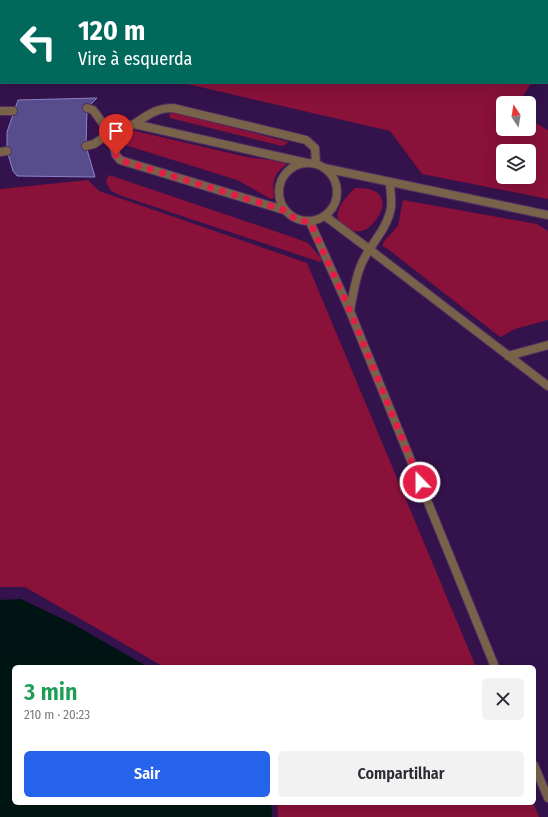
<!DOCTYPE html>
<html lang="pt">
<meta charset="utf-8">
<style>
:root{--surface:#fff;--page:#f2f2f3;--text:#2b2b33;--muted:#7c7c81;--accent:#2563eb}
body{margin:0;font-family:"Fira Sans Condensed",sans-serif;background:var(--page);color:var(--text);height:100vh;display:flex;flex-direction:column;font-size:15px;white-space:nowrap}
*{box-sizing:border-box;margin:0}
p{font-size:13px;color:var(--muted)}
.icon{flex:none;width:22px;height:22px;fill:none;stroke:currentColor;stroke-width:2;stroke-linecap:round;stroke-linejoin:round}
.map{position:relative;flex:1;overflow:hidden}
.sheet{position:absolute;left:12px;top:665px;width:524px;height:140px;display:flex;flex-direction:column;background:var(--surface);border-radius:6px;box-shadow:0 4px 16px #0002}
.sheet>*{flex:none}
.guide{position:absolute;left:0px;top:0px;width:548px;height:84px;box-shadow:0 4px 16px #0002;background:#00695c;color:#fff;overflow:hidden}
.needle{width:26px;rotate:348deg}
.fabs{position:absolute;left:496px;top:96px;display:grid;gap:8px}
.fabs a{display:grid;place-items:center;width:40px;height:40px;border-radius:6px;background:var(--surface);box-shadow:0 4px 16px #0002;font-size:20px}
.pin{position:absolute;display:grid;place-items:center;width:34px;height:34px;color:#fff;margin:-41px -17px;border-radius:50% 50% 50% 0;rotate:-45deg;box-shadow:0 0 4px #0007}
.pin .icon{rotate:45deg}
.me{position:absolute;width:44px;margin:-22px;rotate:338deg;stroke-linejoin:round;filter:drop-shadow(0 0 3px #0008)}
.turn{display:flex;align-items:center;gap:14px;height:84px;padding:0 12px;font-size:18px}
.turn .icon{width:52px;height:52px;stroke-width:2.5}
.turn b{display:block;font-size:28px;line-height:34px}
.round{display:grid;place-items:center;flex:none;width:42px;height:42px;border-radius:6px;background:var(--page)}
.head{display:flex;align-items:center;justify-content:space-between;height:68px;padding:0 12px}
h1{font-size:24px;font-weight:600;line-height:30px;color:#1e9e55}
.button{display:flex;gap:8px;margin-top:auto;padding:8px 12px}
.button a{flex:1;height:46px;border-radius:6px;background:var(--accent);color:#fff;font-size:16px;font-weight:600;line-height:46px;text-align:center}
.button a+a{background:var(--page);color:var(--text)}
.map>svg:first-child{display:block}
</style>
<div class="map">
<svg width="548" height="817" viewBox="0 0 548 817">
<rect width="100%" height="100%" fill="#34124b"/>
<path fill="#89113a" fill-rule="evenodd" d="M0 0H500L502 1H1V70Z
M183 83H531L519 103H503V129H529V119L548 130V199L422 174 390 131ZM503 151H529V177H503Z
M171 112H174L288 142 285 145 282 146 170 118 169 115Z
M126 130H131L247 157 285 162 286 165C272 175 273 182 274 198L271 199 237 180 125 145 120 138 122 132Z
M109 175 295 238 308 243 323 260 320 262 119 195 110 190 106 181Z
M88 180 99 191 307 263 476 667H164L25 587H0V189Z
M355 188C363 188 375 188 380 196 384 202 383 207 380 213 373 227 362 237 346 228 343 226 339 224 338 219 335 208 348 195 355 188Z
M403 200 537 224 548 231V320L515 329 500 337 388 249 382 246 385 240 398 226Z
M277 803H533L539 817H278Z"/>
<path fill="#001513" d="M21 599 73 624 148 667H14V803H271L272 817H0V600Z"/>
<path fill="#574d8d" stroke="#8b83c8" d="M97 98 87 108 86 146 95 177 17 176 13 171 7 151V132L18 100Z"/>
<g fill="none" stroke-linecap="round" stroke-linejoin="round">
<g stroke="#4e2f64" stroke-width="10">
<path id="service" d="M87 108 93 110 110 133 116 155 120 160 284 210
M0 111H13
M134 124C148 115 156 108 173 108L306 140 315 148 316 164
M86 146 94 144 110 133 134 124 307 163
M0 152 7 151
M279 192a29 29 0 1 1 58 0a29 29 0 1 1-58 0Z
M324 168 548 215
M325 216 369 249 548 386
M310 222 350 311 495 667
M350 311C353 295 355 279 361 265 369 245 388 229 391 207 392 199 390 190 390 182
M508 356 548 345
M534 765 548 798"/>
</g>
<g stroke="#4e2f64" stroke-width="12">
<path id="tertiary" d="M535 0 537 1
M547 7H548"/>
</g>
<use href="#service" stroke="#78624a" stroke-width="8"/>
<use href="#tertiary" stroke="#78624a" stroke-width="10"/>
</g>
<g fill="none" stroke-linecap="round" stroke-linejoin="round">
<path stroke="#e11d48" stroke-width="7" stroke-dasharray="0 12.6" d="M116 155 123 161 284 210C292 218 299 221 310 222L350 311 420 482"/>
</g>
</svg>
<div class="fabs">
<a><svg class="needle" viewBox="-14 -14 28 28"><path d="M0-13l5 13h-10z" fill="#e53935"/><path d="M0 13l5-13h-10z" fill="#7c7c81"/></svg></a>
<a><svg class="icon" aria-label="layers" viewBox="0 0 24 24"><path d="M12 4l9 5-9 5-9-5zM3 14l9 5 9-5"/></svg></a>
</div>
<div class="pin" style="left:116px;top:155px;background:#d93025"><svg class="icon" aria-label="arrive" viewBox="0 0 24 24"><path d="M6 21V4h12l-3 4 3 4H6"/></svg></div>
<svg class="me" style="left:420px;top:482px" viewBox="-20 -20 40 40"><circle r="17" fill="#e11d48" stroke="#fff" stroke-width="3"/><path d="M0-11L8 9 0 5-8 9z" fill="#fff"/></svg>
<div class="guide">
<div class="turn"><svg class="icon" aria-label="left" viewBox="0 0 24 24"><path d="M17 20v-9H6M10 6l-5 5 5 5"/></svg><div><b>120 m</b>Vire à esquerda</div></div>
</div>
<section class="sheet">
<div class="head"><div><h1>3 min</h1><p>210 m · 20:23</p></div><a class="round"><svg class="icon" aria-label="close" viewBox="0 0 24 24"><path d="M6 6l12 12M18 6L6 18"/></svg></a></div>
<div class="button"><a>Sair</a><a>Compartilhar</a></div>
</section>
</div>
